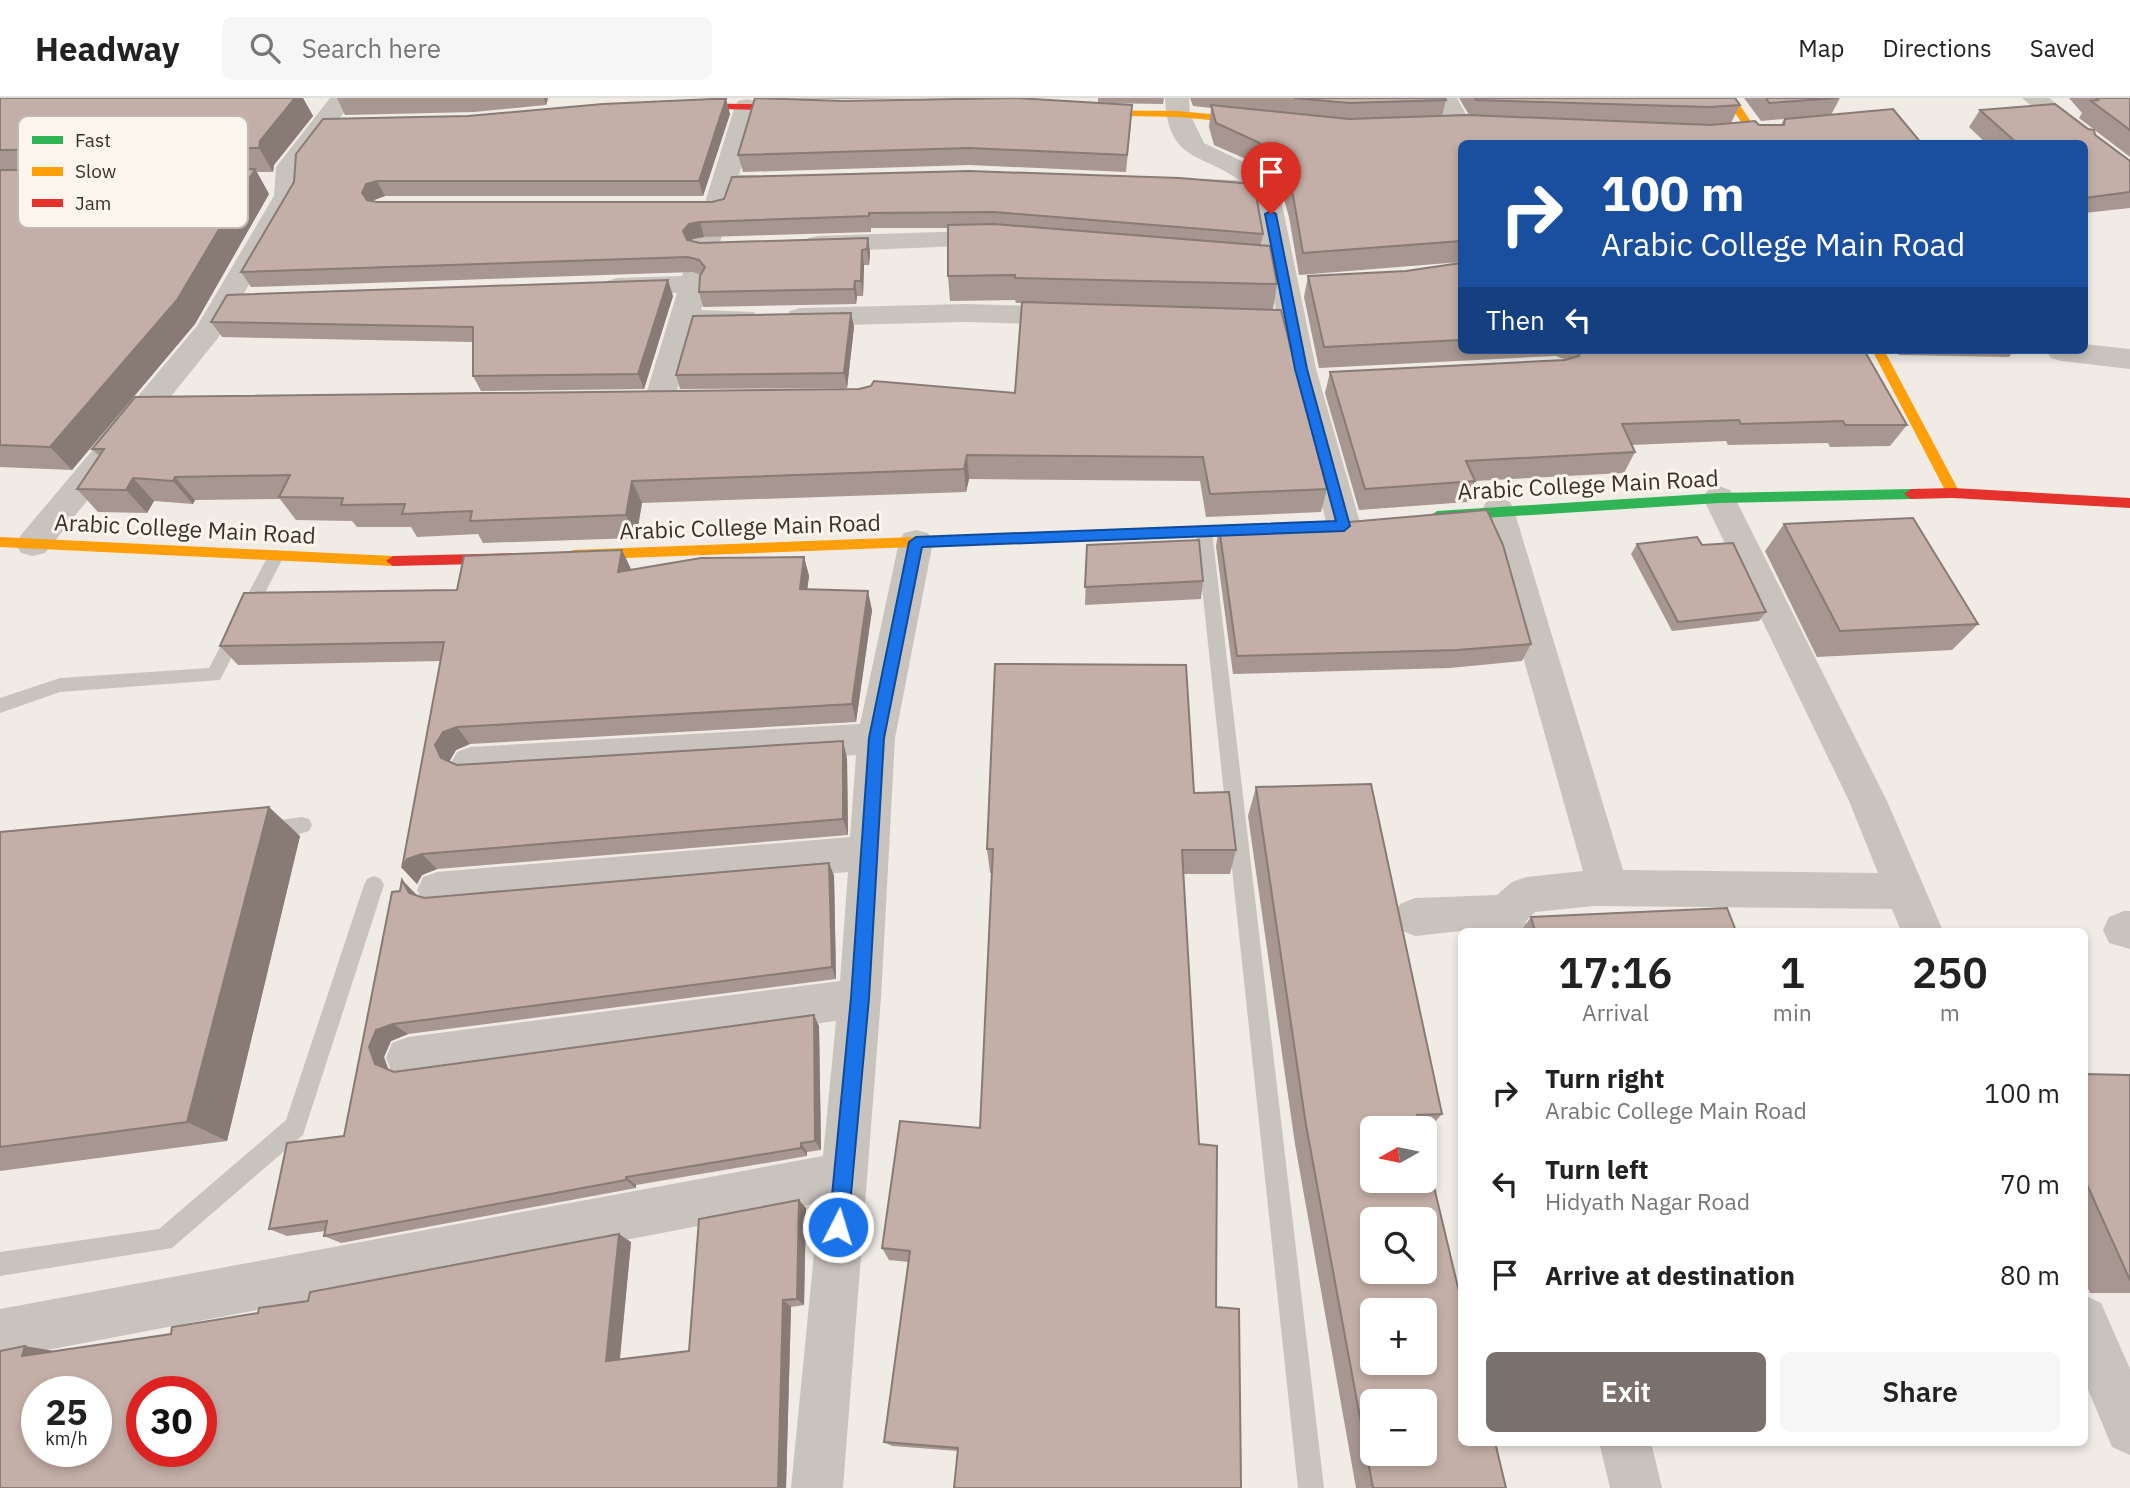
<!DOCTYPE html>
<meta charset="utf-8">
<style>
:root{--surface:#fff;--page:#f6f6f6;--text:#222;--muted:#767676;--line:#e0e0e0;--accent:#7a716c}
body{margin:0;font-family:"IBM Plex Sans",sans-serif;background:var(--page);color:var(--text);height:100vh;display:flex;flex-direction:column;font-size:26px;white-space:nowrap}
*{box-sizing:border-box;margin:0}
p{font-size:23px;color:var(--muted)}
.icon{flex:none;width:38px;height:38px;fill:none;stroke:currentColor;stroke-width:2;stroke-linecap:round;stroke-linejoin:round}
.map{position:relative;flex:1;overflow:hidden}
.details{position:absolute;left:1458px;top:830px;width:630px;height:518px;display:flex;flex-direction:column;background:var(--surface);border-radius:10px;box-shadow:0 4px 10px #0003}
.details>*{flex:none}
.hud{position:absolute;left:1458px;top:42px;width:630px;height:214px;border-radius:10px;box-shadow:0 4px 10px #0003;background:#1a4fa0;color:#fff;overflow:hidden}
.needle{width:46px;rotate:261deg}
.fabs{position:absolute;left:1360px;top:1018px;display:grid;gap:14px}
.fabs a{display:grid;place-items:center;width:77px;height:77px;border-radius:10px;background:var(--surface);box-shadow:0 4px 10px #0003;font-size:35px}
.speed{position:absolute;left:21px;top:1278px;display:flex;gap:14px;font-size:35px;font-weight:700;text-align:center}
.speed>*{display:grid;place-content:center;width:91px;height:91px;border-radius:50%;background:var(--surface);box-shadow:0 4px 10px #0003;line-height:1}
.speed small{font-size:18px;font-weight:400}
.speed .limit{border:10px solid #d22;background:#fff;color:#111}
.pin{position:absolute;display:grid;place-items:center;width:60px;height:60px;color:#fff;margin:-72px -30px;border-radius:50% 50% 50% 0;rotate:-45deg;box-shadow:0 0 7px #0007}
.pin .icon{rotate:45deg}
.me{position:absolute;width:77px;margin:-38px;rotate:5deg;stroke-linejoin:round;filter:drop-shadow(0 0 5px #0008)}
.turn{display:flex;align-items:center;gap:24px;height:147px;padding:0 28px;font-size:32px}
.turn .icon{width:91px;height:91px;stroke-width:2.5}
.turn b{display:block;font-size:49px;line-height:60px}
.then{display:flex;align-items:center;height:66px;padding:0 28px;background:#0003;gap:14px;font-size:26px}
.eta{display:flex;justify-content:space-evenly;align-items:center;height:119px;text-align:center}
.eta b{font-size:42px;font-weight:600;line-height:49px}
.primary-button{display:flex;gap:14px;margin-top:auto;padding:14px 28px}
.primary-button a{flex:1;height:80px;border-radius:10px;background:var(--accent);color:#fff;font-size:28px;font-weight:600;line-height:80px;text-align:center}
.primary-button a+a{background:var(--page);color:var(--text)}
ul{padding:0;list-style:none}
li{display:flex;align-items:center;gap:21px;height:91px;padding:0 28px}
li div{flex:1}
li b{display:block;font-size:26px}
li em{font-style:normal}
header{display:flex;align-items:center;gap:42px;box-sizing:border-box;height:98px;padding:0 35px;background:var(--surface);border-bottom:2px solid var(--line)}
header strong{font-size:33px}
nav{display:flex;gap:38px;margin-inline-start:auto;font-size:24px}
.search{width:490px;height:63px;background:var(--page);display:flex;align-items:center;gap:18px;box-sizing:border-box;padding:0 24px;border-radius:10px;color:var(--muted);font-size:26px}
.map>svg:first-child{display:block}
</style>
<header>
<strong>Headway</strong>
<div class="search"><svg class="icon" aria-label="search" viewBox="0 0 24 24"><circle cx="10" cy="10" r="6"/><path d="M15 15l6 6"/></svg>Search here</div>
<nav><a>Map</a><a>Directions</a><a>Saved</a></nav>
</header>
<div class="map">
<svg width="2130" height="1390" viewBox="0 0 2130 1390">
<rect width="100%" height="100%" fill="#f0ebe5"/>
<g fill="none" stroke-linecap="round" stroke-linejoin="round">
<path fill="#c9c3be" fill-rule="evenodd" d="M1204 427 1212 433 1324 1390H1298L1196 433Z
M276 452 284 458 220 582 60 594 0 615V600L60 580 209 570 270 454Z
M302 719 309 721 312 727 309 733C295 738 273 742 259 737L256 731 259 725Z
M374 778 381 781 384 787 303 1037 172 1150 0 1178V1154L159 1131 286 1022 364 787 367 781Z"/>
<path fill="#c9c3be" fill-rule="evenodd" d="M330 0H355L302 70 300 98 218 240 45 455 33 458 21 455 16 446 21 437 197 228 274 98 276 69Z
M1165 0H1189L1190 16 1204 45 1254 69 1279 92 1316 271 1361 428 1356 437 1344 440 1332 437 1327 428 1279 233 1221 228 1217 222 1221 216 1276 214 1268 171 1209 165 1205 159 1209 153 1219 151 1264 154 1254 99 1195 93 1191 87 1195 81 1239 82C1200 54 1168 64 1165 0Z
M1433 0H1457L1469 22 1508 26 1511 31 1508 36 1499 38 1452 34Z
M2022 0H2049L2130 62V83L2121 80 2084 52V46H2077Z
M747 1 756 3 759 8 739 77H792L796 83 792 89 735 92 701 212 754 214 758 220 754 226 695 230 673 306 669 313 658 316 647 313 643 306 677 195 617 198 607 195 603 189 607 183 617 180 682 178 735 8 738 3Z
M999 132 1009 134 1013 140 1009 146 818 154 808 152 804 146 808 140 818 138Z
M966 206 1072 209 1082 212 1086 218 1082 224 1072 227 966 224 800 228 790 225 786 219 790 213 800 210Z
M2084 246 2130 251V271L2061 263 2051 260 2046 253 2084 252Z
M1719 388 1730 392 1735 400 1887 703 1943 833H1901L1892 811 1594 808 1535 814 1526 823V833H1461L1415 838 1400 832 1394 819 1400 806 1415 800 1497 797 1512 784 1526 779 1583 773 1482 412 1486 404 1498 400 1510 404 1514 412 1623 772 1878 775 1849 703 1703 400 1708 392Z
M916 432 928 435 933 444 895 640 881 900 843 1390H791L819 1105 0 1261V1211L823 1058 836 923 408 981 392 975 386 960 392 945 408 939 840 883 848 774 437 810 423 805 417 792 423 779 437 774 850 739 856 657 470 681 457 676 451 665 457 654 470 649 860 626 899 444 904 435Z
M2124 813H2130V851L2109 845 2103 832 2109 819Z
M2084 1197 2101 1205 2130 1271V1357L2112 1349 2084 1282Z
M1599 1344H1651L1662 1390H1610Z"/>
<path fill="#30b455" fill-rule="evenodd" d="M1911 391 1918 396 1911 401 1719 405 1437 423 1430 418 1437 413 1719 395Z
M1272 425 1279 430 1272 435 941 448 934 443 941 438Z"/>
<path fill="#ff9f0a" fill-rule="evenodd" d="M1725 0H1735L1766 46H1756Z
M1075 12 1178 13 1264 21 1269 24 1264 27 1178 19 1079 17 1074 14Z
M1872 252H1884L1960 395 1958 398H1948Z
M941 438 948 443 941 448 573 462 566 457 573 452Z
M0 439 393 458 400 463 393 468 0 449Z"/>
<path fill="#e5322d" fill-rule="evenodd" d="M677 5 806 7 811 10 806 13 673 10 672 8Z
M1953 390 2130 400V410L1953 400 1911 401 1904 396 1911 391Z
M516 455 523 460 516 465 393 468 386 463 393 458Z"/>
</g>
<path fill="#a89690" d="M0 0H303L313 18 274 67 273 74H257L269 96 195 226 72 372 0 369Z
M337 0H548L546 7 474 14 345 17Z
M767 0H915L846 1Z
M1098 0H1164L1163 6 1098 5Z
M1190 0H1445L1446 2 1442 18 1469 17 1459 0H1735L1740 7 1731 25 1759 27H1781L1784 21 1761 23 1744 0H1840L1831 17 1922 46H1461V164L1299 177 1289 119 1280 88 1255 65 1214 47 1209 29 1211 10 1193 8Z
M2069 0H2130V59L2079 20 2082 15Z
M2055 6 2088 31 2094 32 2095 37 2130 63V110L2084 115V46H1987L1969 29 1980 12Z
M730 16 703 98H385L374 102 373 104H712L724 101 732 79 1263 136 1261 148 1277 186 1273 211 1327 391 1321 414 1206 419 1200 383 969 381 966 394 642 405 636 440 483 445 478 436 417 439 411 429H357L352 423 296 422 280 401 195 402 193 406 154 403 147 415 98 414 77 391 99 358 92 351 1015 295 1022 205H1016L1015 202 950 203 948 178V130H871V134L704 139 693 141 692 143 700 145 868 140 870 155 869 167H864L863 198H857L856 206 703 209 699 194 701 177 693 174 251 189 241 174 294 84Z
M1131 25 1126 74 970 67 743 74 738 57Z
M1461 165V252H1865L1907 327 1890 348 1830 349 1828 345 1728 347 1726 343 1632 347 1635 354 1624 375 1475 383 1467 404 1359 412 1325 295 1330 274 1566 262 1556 258 1319 270 1304 199 1308 178 1406 173Z
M673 198 644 291 481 293 473 278V244L222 239 211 224Z
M851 215 854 229 847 290 680 291 676 277Z
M1895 252H2015L2009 259 1899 257Z
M1784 426 1978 526 1952 552 1817 559 1765 453Z
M1219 429 1531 546 1522 563 1450 570 1233 576 1216 448Z
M1637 446 1702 447 1766 514 1759 523 1672 533 1631 456Z
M1087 447 1203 483 1201 501 1085 507Z
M622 452 630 472 804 459 809 478 807 491 872 512 856 624 470 646 456 652 449 664 457 667 847 660 848 737 437 771 422 777 417 786 402 770 441 563 238 567 220 548Z
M1256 689 1442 1016 1425 1035 1424 1031H1372L1506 1390H1356L1295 1046 1248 718Z
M1194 695 1236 752 1230 776H1184L958 1353 892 1348 884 1344 908 1164 889 1162 882 1150 980 1030 992 775H990L987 751Z
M0 734 300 738 227 1043 0 1073Z
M829 765 834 778 836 881 408 936 391 943 384 959 388 971 394 974 819 928 821 1052 807 1054V1058L636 1087V1090L341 1145 324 1138 325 1133 287 1138 269 1131 344 1038 415 795 417 797 424 800Z
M1531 819 1736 833H1521Z
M2084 976 2130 977V1195H2090L2084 1182Z
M806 1110 804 1207 791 1209 786 1390 54 1253 171 1236 308 1203 631 1144 620 1261 689 1253Z"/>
<path fill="#887a75" d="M295 0H303L313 18 274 67 273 74 259 50 260 43Z
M544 0H548L546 7Z
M726 1 730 16 703 98 699 83Z
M255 71 269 96 195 226 72 372 50 349Z
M377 83 385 98 374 102 370 110 362 95 366 86Z
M700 124 704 139 693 141 688 149 683 133 689 126Z
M868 140 870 155 869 167 867 151Z
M862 152 864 167 863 198 861 183Z
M668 182 673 198 644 291 638 276Z
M855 183 857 198 856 206 854 191Z
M851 215 854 229 847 290 844 275Z
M967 357 969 381 966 394 964 371Z
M175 379 195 402 193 406 173 383Z
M133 380 154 403 147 415 126 392Z
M632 383 642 405 636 440 626 417Z
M622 452 631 471 627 493 618 474Z
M804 459 809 478 805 510 800 491Z
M868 493 872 512 856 624 852 606Z
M457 629 470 646 456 652 449 664 441 660 435 647 443 634Z
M843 643 847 660 848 737 843 721Z
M269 709 300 738 227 1043 187 1024Z
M422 756 437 771 422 777 417 786 402 770 407 761Z
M829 765 834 778 836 881 832 869Z
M402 782 415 795 422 807 409 795Z
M814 917 819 928 821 1052 815 1043Z
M393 926 408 936 391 943 384 959 390 976 375 966 369 949 376 932Z
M801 1045 807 1054V1058L801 1050Z
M626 1079 636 1087V1090L626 1082Z
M799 1102 806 1110 804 1207 797 1201Z
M619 1136 631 1144 619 1268 606 1263Z
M783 1202 791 1209 786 1390H778Z
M25 1248 54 1253 22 1258Z"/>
<path fill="#c3afa7" stroke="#887a75" stroke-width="2" fill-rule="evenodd" d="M0 0H295L260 43 259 50 0 52Z
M755 0 843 3 1016 0 1132 7 1127 57 969 50 738 57Z
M1294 0H1445L1446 2 1349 5Z
M1475 0H1735L1740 7 1709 9 1476 2Z
M1766 0H1838L1769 5Z
M2096 0H2130V32L2091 3 2098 2Z
M713 1H726L699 83H377L366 86 362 95 367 102 377 104H712L724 101 732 79 969 73 1179 80 1254 86 1263 136 994 114 869 115V118L700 124 689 126 683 133 687 142 700 145 868 140 867 151 862 152 861 183H855L854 191 699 194 700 178 705 169 699 162 688 159 241 174 294 84 296 56 323 21 468 18 603 6Z
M2055 6 2088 31 2094 32 2095 37 2130 63V94L2084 100V46H2018L1980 12Z
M1211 7 1349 21 1467 17 1711 27 1755 23 1759 27H1784L1785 21 1893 11 1922 46H1461V143L1303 155 1293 97 1284 67 1258 44 1216 25Z
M255 71 177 202 50 349 0 347V72Z
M994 126 1270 148 1277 186 1015 180V177L948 178V127Z
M1461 165V242L1324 249 1308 178 1406 173Z
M668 182 638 276 473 278V229L211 224 227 197Z
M1022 204 1281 212 1327 391 1210 396 1203 359 967 357 964 371 632 383 626 417 470 423 472 413 402 416 405 406 341 407 343 400 279 399 290 377 175 379 173 383 133 380 126 392 77 391 104 351H92L135 299 859 291 871 288 874 283 1015 295Z
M851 215 844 275 676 277 693 218Z
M1581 252H1864L1907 327H1845L1843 323 1741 326 1739 322 1622 326 1635 354 1466 363 1475 383 1365 391 1330 274 1565 262 1579 258Z
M1487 412 1503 447 1531 546 1457 552 1237 558 1219 429 1349 424Z
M1913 420 1978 526 1840 533 1784 426Z
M1697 439 1702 447 1733 445 1766 514 1678 524 1637 446Z
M1199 442 1203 483 1085 489 1087 447Z
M622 452 618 474 701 460 804 459 800 491 868 493 852 606 457 629 443 634 435 647 441 660 457 667 843 643V721L422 756 407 761 402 770 444 544 220 548 244 495 457 492 464 458Z
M995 566 1186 567 1194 695 1229 694 1236 752H1182L1199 1046 1217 1048 1216 1209 1239 1211 1241 1390H954L958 1350 884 1344 910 1153 882 1150 900 1023 980 1030 993 751H987Z
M1371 686 1442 1016 1417 1017 1421 1031H1372V1083H1424V1047L1461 1202V1344H1495L1506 1390H1373L1306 1027 1256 689ZM1372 1122H1424V1174H1372ZM1372 1213H1424V1265H1372ZM1372 1304H1424V1356H1372Z
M269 709 187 1024 0 1049V734Z
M829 765 832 869 393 926 376 932 369 949 375 966 394 974 814 917 815 1043 801 1045V1050L626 1079V1082L324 1138 327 1123 269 1131 287 1045 344 1038 392 794 400 793 402 782 409 795 424 800Z
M1727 810 1736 833H1535L1531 819Z
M2084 976 2130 977V1182L2084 1080Z
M799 1102 797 1201 783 1202 778 1390H0V1253L25 1248 22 1258 171 1236 172 1229 258 1215 259 1210 308 1203 310 1194 619 1136 606 1263 689 1253 699 1121ZM37 1293H96V1353H37ZM142 1293H201V1353H142Z"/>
<path fill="#1a73e8" stroke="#114b97" stroke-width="2" d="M1271 113 1276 116 1307 271 1350 428 1344 433 922 449 884 640 869 900 848 1129 845 1136 838 1139 831 1136 829 1129 851 900 869 640 909 444 916 439 1336 423 1295 271 1265 116Z"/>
<g text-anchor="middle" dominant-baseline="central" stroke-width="6" stroke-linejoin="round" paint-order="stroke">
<g font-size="23" fill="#3b302b" stroke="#fbf5ee">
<text transform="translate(1588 386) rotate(-3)">Arabic College Main Road</text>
<text transform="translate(750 428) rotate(-2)">Arabic College Main Road</text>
<text transform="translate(185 430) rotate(3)">Arabic College Main Road</text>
</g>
</g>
<rect x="18" y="18" width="230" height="112" rx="10" fill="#fbf5ee" stroke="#c1bab4" stroke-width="2"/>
<rect x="32" y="38" width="31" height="8" fill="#30b455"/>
<rect x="32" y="69" width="31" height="9" fill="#ff9f0a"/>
<rect x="32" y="101" width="31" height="8" fill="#e5322d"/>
<g font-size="19" fill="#3b302b">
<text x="75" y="49">Fast</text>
<text x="75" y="80">Slow</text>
<text x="75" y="112">Jam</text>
</g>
</svg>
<div class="fabs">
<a><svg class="needle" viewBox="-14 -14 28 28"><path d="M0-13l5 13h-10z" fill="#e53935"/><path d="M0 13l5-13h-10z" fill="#767676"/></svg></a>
<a><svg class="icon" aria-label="search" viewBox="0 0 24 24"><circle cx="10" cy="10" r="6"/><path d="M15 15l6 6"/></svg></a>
<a>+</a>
<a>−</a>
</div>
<div class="speed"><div>25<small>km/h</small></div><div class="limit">30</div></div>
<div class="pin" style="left:1271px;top:116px;background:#d93025"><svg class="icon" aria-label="arrive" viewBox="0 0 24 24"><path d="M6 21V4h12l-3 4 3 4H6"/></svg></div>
<svg class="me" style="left:838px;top:1129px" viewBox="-20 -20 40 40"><circle r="17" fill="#1a73e8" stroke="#fff" stroke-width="3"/><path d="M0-11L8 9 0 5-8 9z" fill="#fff"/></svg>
<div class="hud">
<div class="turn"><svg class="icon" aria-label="right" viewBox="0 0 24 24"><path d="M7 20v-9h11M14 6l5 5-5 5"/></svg><div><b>100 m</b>Arabic College Main Road</div></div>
<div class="then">Then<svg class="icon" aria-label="left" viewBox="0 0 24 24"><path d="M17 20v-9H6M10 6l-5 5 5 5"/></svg></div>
</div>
<section class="details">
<div class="eta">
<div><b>17:16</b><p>Arrival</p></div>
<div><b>1</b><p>min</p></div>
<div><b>250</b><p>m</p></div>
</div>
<ul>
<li><svg class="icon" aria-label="right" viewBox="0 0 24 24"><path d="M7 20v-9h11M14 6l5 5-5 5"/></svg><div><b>Turn right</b><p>Arabic College Main Road</p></div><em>100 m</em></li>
<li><svg class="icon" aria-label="left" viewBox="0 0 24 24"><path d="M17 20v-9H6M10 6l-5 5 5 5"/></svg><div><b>Turn left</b><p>Hidyath Nagar Road</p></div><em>70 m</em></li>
<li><svg class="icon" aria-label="arrive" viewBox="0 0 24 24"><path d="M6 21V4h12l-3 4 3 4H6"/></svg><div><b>Arrive at destination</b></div><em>80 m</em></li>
</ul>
<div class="primary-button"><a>Exit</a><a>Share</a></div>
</section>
</div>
